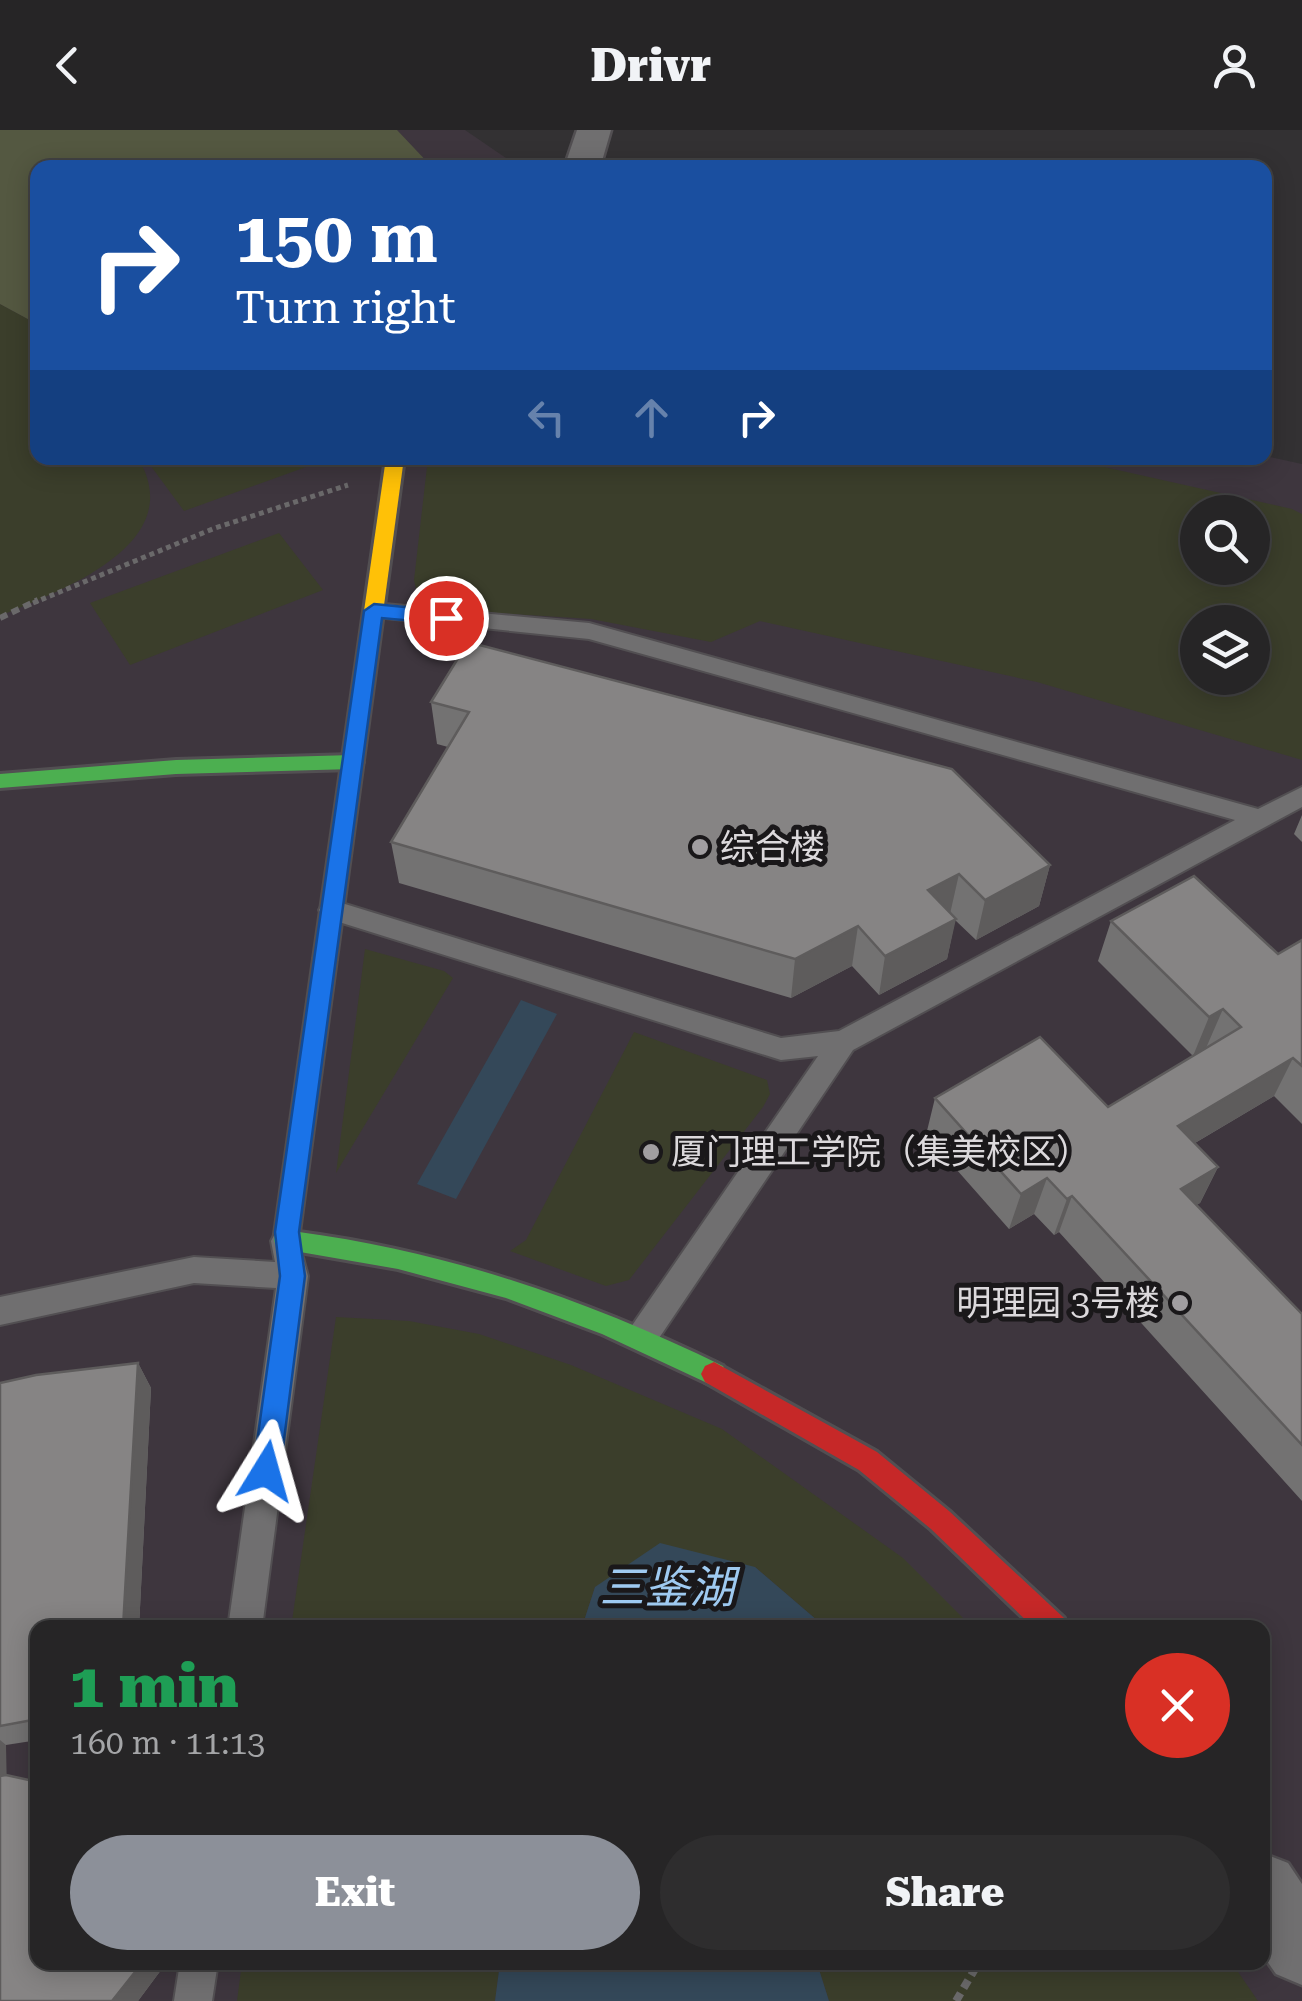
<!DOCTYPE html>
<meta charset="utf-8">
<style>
:root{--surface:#262526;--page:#2e2d2e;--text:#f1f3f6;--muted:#a4a5a7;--line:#424243;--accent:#8c9099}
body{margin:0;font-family:"Roboto Serif","Noto Sans SC",serif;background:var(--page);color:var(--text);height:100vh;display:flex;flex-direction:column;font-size:38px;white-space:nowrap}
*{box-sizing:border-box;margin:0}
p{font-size:32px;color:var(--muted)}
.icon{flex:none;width:55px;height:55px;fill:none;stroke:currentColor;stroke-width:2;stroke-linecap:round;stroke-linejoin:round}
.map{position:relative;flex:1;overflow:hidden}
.panel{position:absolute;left:30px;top:1490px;width:1240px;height:350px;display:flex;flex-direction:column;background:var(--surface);border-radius:20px;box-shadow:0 5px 25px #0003,0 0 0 2px var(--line)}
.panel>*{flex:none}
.hud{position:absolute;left:30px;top:30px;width:1242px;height:305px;border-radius:20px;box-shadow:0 5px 25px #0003,0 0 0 2px var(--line);background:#1a4fa0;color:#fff;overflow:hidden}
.controls{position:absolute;left:1180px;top:365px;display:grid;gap:20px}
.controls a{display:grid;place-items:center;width:90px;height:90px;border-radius:50%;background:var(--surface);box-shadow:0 5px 25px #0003,0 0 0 2px var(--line);font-size:50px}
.pin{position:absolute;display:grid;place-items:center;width:85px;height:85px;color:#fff;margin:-42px;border:5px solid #fff;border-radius:50%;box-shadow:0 2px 10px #0007}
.me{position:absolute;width:110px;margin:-55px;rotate:8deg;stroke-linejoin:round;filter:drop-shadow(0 0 8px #0008)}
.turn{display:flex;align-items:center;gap:35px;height:210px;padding:0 40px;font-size:45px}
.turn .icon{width:130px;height:130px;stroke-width:2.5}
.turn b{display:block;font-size:70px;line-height:85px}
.lanes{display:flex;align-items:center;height:95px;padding:0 40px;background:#0003;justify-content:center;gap:50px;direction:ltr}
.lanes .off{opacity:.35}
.round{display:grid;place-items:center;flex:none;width:105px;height:105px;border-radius:52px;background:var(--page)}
.overview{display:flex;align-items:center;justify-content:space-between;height:170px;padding:0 40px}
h1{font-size:60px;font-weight:800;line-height:75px;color:#1e9e55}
.primary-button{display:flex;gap:20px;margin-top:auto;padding:20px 40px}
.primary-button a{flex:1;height:115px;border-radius:60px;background:var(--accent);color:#fff;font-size:40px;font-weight:800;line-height:115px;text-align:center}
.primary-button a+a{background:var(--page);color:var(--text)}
header{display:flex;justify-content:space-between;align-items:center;height:130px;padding:0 40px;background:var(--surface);font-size:45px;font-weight:800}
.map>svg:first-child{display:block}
</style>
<header><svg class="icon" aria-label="back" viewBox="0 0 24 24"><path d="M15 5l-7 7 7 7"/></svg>Drivr<svg class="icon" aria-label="person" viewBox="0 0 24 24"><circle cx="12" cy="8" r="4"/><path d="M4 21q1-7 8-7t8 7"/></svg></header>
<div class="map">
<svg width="1302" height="1871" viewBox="0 0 1302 1871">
<rect width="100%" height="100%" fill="#333133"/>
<path fill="#3e363e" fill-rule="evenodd" d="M0 0H465L519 37 38 38V328L1265 326 1302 334V1871H0ZM1198 382H1252V438H1198ZM1198 492H1252V548H1198ZM38 1498H1262V1832H38Z"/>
<path fill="#3b3e2b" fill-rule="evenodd" d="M0 174 37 194 38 328H138C190 414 62 460 0 486Z
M145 328H331L184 381Z
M428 328H1064L1292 379 1302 384V630L1037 552 760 491 711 512 591 489 450 480 418 468 414 450ZM1198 382H1252V438H1198ZM1198 492H1252V548H1198Z
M279 403 323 460 130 535 90 473Z
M365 819 444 841 453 848 336 1043Z
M634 902 767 950 770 964 763 977 629 1150 606 1156 510 1121 526 1110Z
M336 1187 409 1191 479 1204 571 1235 722 1299 903 1428 972 1497H825L755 1437 595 1457 582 1497 291 1498Z
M242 1833H500L495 1871H237Z
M817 1833H1232L1258 1871H829Z"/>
<path fill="#545841" d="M0 0H397L432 37 38 38 37 194 0 174Z"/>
<path fill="#344859" d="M521 870 557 884 456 1069 417 1054Z
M660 1413 755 1437 825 1497H582L595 1457Z
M500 1833H817L829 1871H495Z"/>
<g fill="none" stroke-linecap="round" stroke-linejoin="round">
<g stroke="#524f52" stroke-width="4">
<path id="lane" d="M374 473 589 493 1258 679 1302 657V677L853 920 653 1217 642 1221 631 1217 627 1207 631 1197 818 926 781 930 323 787 319 780 323 773 332 770 781 908 839 901 1235 690 589 509 366 486 363 481Z
M286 1098 296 1102 308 1146 262 1498H228L276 1158 194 1153 0 1195V1167L194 1127 275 1132 271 1111 276 1102Z
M180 1832H218L212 1871H174Z"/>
</g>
<g stroke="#524f52" stroke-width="5">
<path id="street" d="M577 0H611L600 38H564Z
M1262 1723 1288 1733 1302 1754V1855L1276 1844 1262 1824Z"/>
</g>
<g stroke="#524f52" stroke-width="6">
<path id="fast" d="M353 625 363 632 353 639 176 644 0 658V644L176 630Z
M325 821 336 829 299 1102C449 1122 588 1170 723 1236L727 1244 723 1252 714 1256 705 1252 602 1204 506 1168 398 1139 277 1118 274 1111 314 829Z"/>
</g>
<g stroke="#524f52" stroke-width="6">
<path id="slow" d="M386 328H404L336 829 325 837 314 829Z"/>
</g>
<g stroke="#524f52" stroke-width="6">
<path id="jam" d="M714 1232 877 1322 949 1381 1064 1488 1068 1498H1034L931 1399 859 1340 705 1252 701 1244 705 1236Z"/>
</g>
<path stroke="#6a696a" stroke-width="5" stroke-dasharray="5 4" stroke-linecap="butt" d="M33 473 215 398 348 355"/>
<path stroke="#6a696a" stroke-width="6" stroke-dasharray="8 5" stroke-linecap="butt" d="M0 488 38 470"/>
<path stroke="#6a696a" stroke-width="8" stroke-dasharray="9 6" stroke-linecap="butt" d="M956 1871 979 1832"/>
<use href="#lane" fill="#706f70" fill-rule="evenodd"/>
<use href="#street" fill="#706f70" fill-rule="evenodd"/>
<use href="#fast" fill="#4caf50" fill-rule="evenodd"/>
<use href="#slow" fill="#ffc107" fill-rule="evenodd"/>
<use href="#jam" fill="#c62828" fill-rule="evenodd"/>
</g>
<path fill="#737272" d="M431 572 1050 735 1039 776 976 810 955 790 947 829 879 865 852 836 791 868 399 753 391 712 448 617 437 614Z
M1302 685V712L1294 704Z
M1111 791 1278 824 1302 810V994L1274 966 1195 1013 1218 1037 1200 1073 1196 1075 1302 1184V1371L1059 1102 1054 1105 1034 1084 1009 1099 926 1005 935 968 1108 977 1193 926 1098 831Z
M138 1233 151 1258 139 1498H38V1610L6 1615V1645L38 1832H167L138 1871H0V1253Z"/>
<path fill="#5e5c5c" d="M1050 735 1039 776 976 810 985 770Z
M959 744 950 784 928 760Z
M956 789 947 829 879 865 885 826Z
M858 796 852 836 791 868 795 829Z
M1223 879 1206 918 1193 926 1209 887Z
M1293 928 1274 966 1161 1033 1178 996Z
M1218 1037 1200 1073 1164 1095 1181 1059Z
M1047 1048 1034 1084 1009 1099 1021 1064Z
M1072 1066 1059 1102 1054 1105 1067 1069Z
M138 1233 151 1258 139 1498H123Z
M0 1610 6 1615 7 1662 0 1657Z
M143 1832H167L138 1871H112Z"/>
<path fill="#868484" stroke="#5e5c5c" stroke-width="2.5" d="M468 512 952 639 1050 735 985 770 959 744 928 760 956 789 885 826 858 796 795 829 391 712 469 582 431 572Z
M1194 746 1278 824 1302 810V936L1293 928 1178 996 1218 1037 1181 1059 1302 1184V1315L1072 1066 1067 1069 1047 1048 1021 1064 935 968 1040 907 1108 977 1241 897 1223 879 1209 887 1111 791Z
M138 1233 123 1498H38V1589L0 1596V1253L36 1245Z
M6 1645 38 1652V1832H143L112 1871H0V1646Z"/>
<path fill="#1a73e8" stroke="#114b97" stroke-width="2.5" d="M374 474 446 481 455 488 446 494 382 488 299 1102 305 1146 280 1341 276 1350 266 1354 257 1350 253 1341 280 1146 275 1102 364 481Z"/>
<g fill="#a19ea1" stroke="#1a181a" stroke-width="4">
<circle cx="700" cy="717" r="10"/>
<circle cx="651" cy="1022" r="10"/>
<circle cx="1180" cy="1173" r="10"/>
</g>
<g text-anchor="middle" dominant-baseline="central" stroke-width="10" stroke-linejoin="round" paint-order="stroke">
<g font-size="35" fill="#dcd9dc" stroke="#1a181a" text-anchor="start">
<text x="720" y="717">综合楼</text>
<text x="671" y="1022">厦门理工学院（集美校区）</text>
<text x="1160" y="1173" text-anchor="end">明理园 3号楼</text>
</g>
<g font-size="45" font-style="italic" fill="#9fcaf1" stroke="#1a181a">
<text x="667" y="1457">三鉴湖</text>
</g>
</g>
</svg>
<div class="controls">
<a><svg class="icon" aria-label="search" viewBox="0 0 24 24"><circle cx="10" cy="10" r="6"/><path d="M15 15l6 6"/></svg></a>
<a><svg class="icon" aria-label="layers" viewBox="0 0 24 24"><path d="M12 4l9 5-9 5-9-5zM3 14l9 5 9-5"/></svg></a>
</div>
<div class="pin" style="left:446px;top:488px;background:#d93025"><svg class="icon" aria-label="arrive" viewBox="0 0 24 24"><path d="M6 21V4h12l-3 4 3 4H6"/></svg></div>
<svg class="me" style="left:266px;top:1341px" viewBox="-20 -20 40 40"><path d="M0-17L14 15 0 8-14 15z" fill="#1a73e8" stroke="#fff" stroke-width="4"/></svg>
<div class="hud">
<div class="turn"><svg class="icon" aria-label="right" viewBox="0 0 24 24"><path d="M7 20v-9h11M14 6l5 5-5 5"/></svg><div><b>150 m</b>Turn right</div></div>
<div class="lanes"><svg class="icon off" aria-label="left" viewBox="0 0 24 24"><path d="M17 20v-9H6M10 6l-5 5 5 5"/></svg><svg class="icon off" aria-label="ahead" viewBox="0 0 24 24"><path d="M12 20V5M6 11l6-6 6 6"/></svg><svg class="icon" aria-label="right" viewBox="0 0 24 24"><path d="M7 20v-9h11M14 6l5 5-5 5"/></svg></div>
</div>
<section class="panel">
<div class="overview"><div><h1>1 min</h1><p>160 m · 11:13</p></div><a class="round" style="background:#d93025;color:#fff"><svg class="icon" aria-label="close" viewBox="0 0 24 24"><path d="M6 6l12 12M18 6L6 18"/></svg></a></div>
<div class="primary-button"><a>Exit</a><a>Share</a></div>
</section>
</div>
